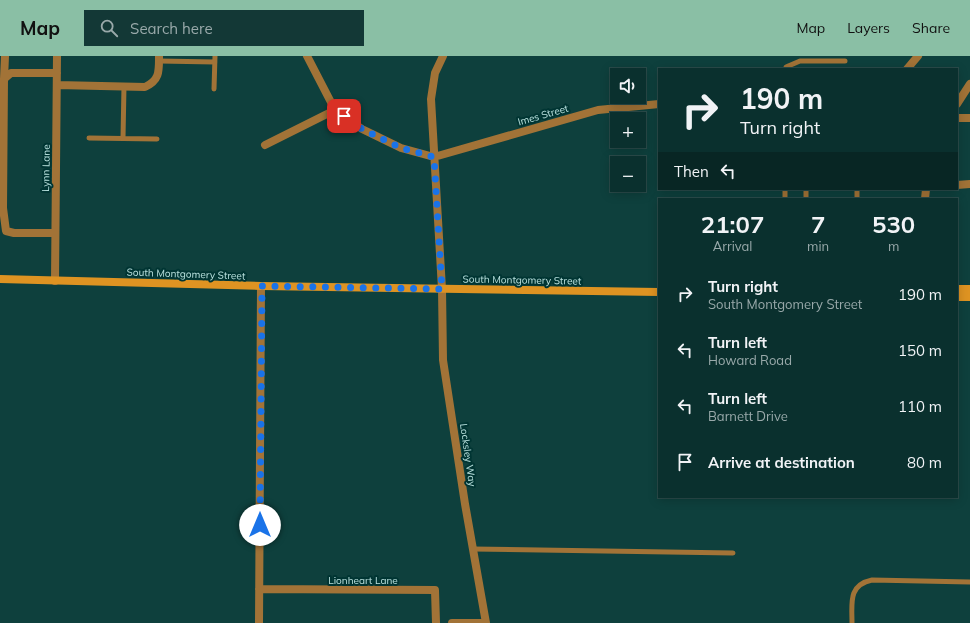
<!DOCTYPE html>
<meta charset="utf-8">
<style>
:root{--surface:#0a302e;--page:#133836;--text:#f1f3f6;--muted:#99a9aa;--line:#2a4b4a;--accent:#8abfa5}
body{margin:0;font-family:Mulish,sans-serif;background:var(--page);color:var(--text);height:100vh;display:flex;flex-direction:column;font-size:15px;white-space:nowrap}
*{box-sizing:border-box;margin:0}
p{font-size:13px;color:var(--muted)}
.icon{flex:none;width:22px;height:22px;fill:none;stroke:currentColor;stroke-width:2;stroke-linecap:round;stroke-linejoin:round}
.map{position:relative;flex:1;overflow:hidden}
.panel{position:absolute;left:658px;top:142px;width:300px;height:300px;display:flex;flex-direction:column;background:var(--surface);border-radius:0px;box-shadow:0 2px 10px #0003,0 0 0 1px var(--line)}
.panel>*{flex:none}
.hud{position:absolute;left:658px;top:12px;width:300px;height:122px;border-radius:0px;box-shadow:0 2px 10px #0003,0 0 0 1px var(--line);background:#0a302e;color:var(--text);overflow:hidden}
.fabs{position:absolute;left:610px;top:12px;display:grid;gap:8px}
.fabs a{display:grid;place-items:center;width:36px;height:36px;border-radius:0px;background:var(--surface);box-shadow:0 2px 10px #0003,0 0 0 1px var(--line);font-size:20px}
.pin{position:absolute;display:grid;place-items:center;width:34px;height:34px;color:#fff;margin:-17px;border-radius:8px;box-shadow:0 2px 6px #0006}
.me{position:absolute;width:44px;margin:-22px;rotate:0deg;stroke-linejoin:round;filter:drop-shadow(0 0 3px #0008)}
.turn{display:flex;align-items:center;gap:14px;height:84px;padding:0 16px;font-size:18px}
.turn .icon{width:52px;height:52px;stroke-width:2.5}
.turn b{display:block;font-size:28px;line-height:34px}
.then{display:flex;align-items:center;height:38px;padding:0 16px;background:#0003;gap:8px;font-size:15px}
.eta{display:flex;justify-content:space-evenly;align-items:center;height:68px;text-align:center}
.eta b{font-size:24px;font-weight:700;line-height:28px}
ul{padding:0;list-style:none}
li{display:flex;align-items:center;gap:12px;height:56px;padding:0 16px}
li div{flex:1}
li b{display:block;font-size:15px}
li em{font-style:normal}
header{display:flex;align-items:center;gap:24px;box-sizing:border-box;height:56px;padding:0 20px;background:var(--accent);color:#111}
header strong{font-size:19px}
nav{display:flex;gap:22px;margin-inline-start:auto;font-size:14px}
.search{width:280px;height:36px;background:var(--page);display:flex;align-items:center;gap:10px;box-sizing:border-box;padding:0 14px;border-radius:0px;color:var(--muted);font-size:15px}
.map>svg:first-child{display:block}
</style>
<header>
<strong>Map</strong>
<div class="search"><svg class="icon" aria-label="search" viewBox="0 0 24 24"><circle cx="10" cy="10" r="6"/><path d="M15 15l6 6"/></svg>Search here</div>
<nav><a>Map</a><a>Layers</a><a>Share</a></nav>
</header>
<div class="map">
<svg width="970" height="567" viewBox="0 0 970 567">
<rect width="100%" height="100%" fill="#0e403d"/>
<g fill="none" stroke-linecap="round" stroke-linejoin="round">
<path stroke="#a27337" stroke-width="5" d="M159 5 215 6
M786 13V11L800 5H845
M214 33 215 0
M89 82 157 83
M123 82 124 30
M785 143V133
M806 143V133
M857 143V133
M473 493 733 497
M852 567C852 547 848 529 872 524L970 526"/>
<path stroke="#a27337" stroke-width="8" d="M307 0 335 54 362 73 401 92 434 101 598 54 659 48
M443 0 435 17 431 43 442 233 443 304 465 448 486 567
M907 13 918 0
M4 23 5 0
M57 29 145 31C160 24 159 15 159 0
M957 48 970 28
M957 62H970
M265 89 335 54
M957 129 970 128
M925 143 926 133
M55 177H14L6 175 3 152 4 23 11 17H57
M55 225 57 0
M259 533 435 534 436 567
M259 567 261 230
M452 567H484"/>
<path stroke="#de9322" stroke-width="8" d="M0 223 261 230 659 236
M957 233H970
M957 241H970"/>
</g>
<g fill="none" stroke-linecap="round" stroke-linejoin="round">
<path stroke="#1a73e8" stroke-width="7" stroke-dasharray="0 12.6" d="M260 469 262 230 442 233 434 101 401 92 362 73 344 60"/>
</g>
<g text-anchor="middle" dominant-baseline="central" stroke-width="4" stroke-linejoin="round" paint-order="stroke">
<g font-size="10" fill="#bae2df" stroke="#003533">
<text transform="translate(543 59) rotate(-16)">Imes Street</text>
<text transform="translate(46 112) rotate(-89)">Lynn Lane</text>
<text transform="translate(186 218) rotate(2)">South Montgomery Street</text>
<text transform="translate(522 224) rotate(1)">South Montgomery Street</text>
<text transform="translate(468 399) rotate(82)">Locksley Way</text>
<text x="363" y="524">Lionheart Lane</text>
</g>
</g>
</svg>
<div class="fabs">
<a><svg class="icon" aria-label="sound" viewBox="0 0 24 24"><path d="M4 9h4l5-4v14l-5-4H4zM17 9q2 3 0 6"/></svg></a>
<a>+</a>
<a>−</a>
</div>
<div class="pin" style="left:344px;top:60px;background:#d93025"><svg class="icon" aria-label="arrive" viewBox="0 0 24 24"><path d="M6 21V4h12l-3 4 3 4H6"/></svg></div>
<svg class="me" style="left:260px;top:469px" viewBox="-20 -20 40 40"><circle r="19" fill="#fff"/><path d="M0-13L10 11 0 6-10 11z" fill="#1a73e8"/></svg>
<div class="hud">
<div class="turn"><svg class="icon" aria-label="right" viewBox="0 0 24 24"><path d="M7 20v-9h11M14 6l5 5-5 5"/></svg><div><b>190 m</b>Turn right</div></div>
<div class="then">Then<svg class="icon" aria-label="left" viewBox="0 0 24 24"><path d="M17 20v-9H6M10 6l-5 5 5 5"/></svg></div>
</div>
<section class="panel">
<div class="eta">
<div><b>21:07</b><p>Arrival</p></div>
<div><b>7</b><p>min</p></div>
<div><b>530</b><p>m</p></div>
</div>
<ul>
<li><svg class="icon" aria-label="right" viewBox="0 0 24 24"><path d="M7 20v-9h11M14 6l5 5-5 5"/></svg><div><b>Turn right</b><p>South Montgomery Street</p></div><em>190 m</em></li>
<li><svg class="icon" aria-label="left" viewBox="0 0 24 24"><path d="M17 20v-9H6M10 6l-5 5 5 5"/></svg><div><b>Turn left</b><p>Howard Road</p></div><em>150 m</em></li>
<li><svg class="icon" aria-label="left" viewBox="0 0 24 24"><path d="M17 20v-9H6M10 6l-5 5 5 5"/></svg><div><b>Turn left</b><p>Barnett Drive</p></div><em>110 m</em></li>
<li><svg class="icon" aria-label="arrive" viewBox="0 0 24 24"><path d="M6 21V4h12l-3 4 3 4H6"/></svg><div><b>Arrive at destination</b></div><em>80 m</em></li>
</ul>
</section>
</div>
